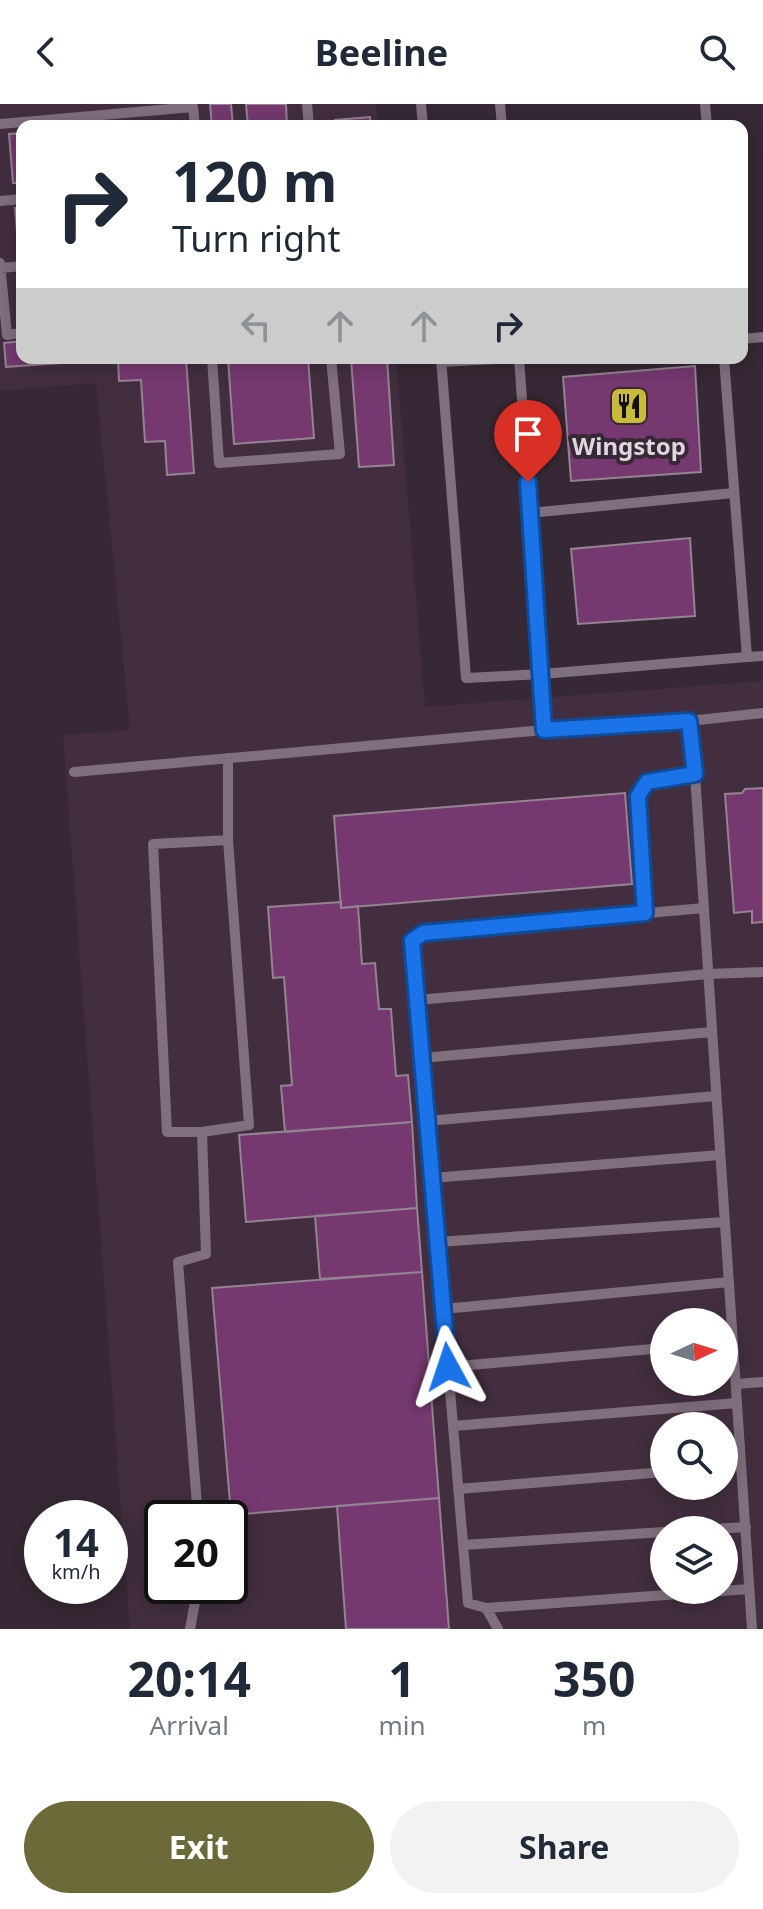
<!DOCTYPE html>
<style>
:root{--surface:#fff;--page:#f2f2f3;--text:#1f2937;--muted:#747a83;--accent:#6b6a38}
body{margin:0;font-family:"Noto Sans",sans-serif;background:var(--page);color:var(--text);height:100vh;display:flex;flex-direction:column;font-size:30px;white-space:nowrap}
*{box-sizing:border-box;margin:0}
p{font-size:26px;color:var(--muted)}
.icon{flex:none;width:44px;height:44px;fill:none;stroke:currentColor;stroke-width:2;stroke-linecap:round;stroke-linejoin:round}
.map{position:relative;height:1525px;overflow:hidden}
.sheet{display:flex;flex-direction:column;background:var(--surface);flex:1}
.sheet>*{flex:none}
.hud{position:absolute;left:16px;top:16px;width:732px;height:244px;border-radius:16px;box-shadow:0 4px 20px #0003;background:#fff;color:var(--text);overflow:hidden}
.needle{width:52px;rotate:86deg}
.buttons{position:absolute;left:650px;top:1204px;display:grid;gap:16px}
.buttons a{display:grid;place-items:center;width:88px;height:88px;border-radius:50%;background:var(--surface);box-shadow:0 4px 20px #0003;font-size:40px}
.speed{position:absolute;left:24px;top:1396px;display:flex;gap:16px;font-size:40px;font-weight:700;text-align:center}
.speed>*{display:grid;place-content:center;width:104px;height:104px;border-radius:50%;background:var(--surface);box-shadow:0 4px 20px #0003;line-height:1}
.speed small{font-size:20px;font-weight:400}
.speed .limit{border:4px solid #111;border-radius:12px;background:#fff;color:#111}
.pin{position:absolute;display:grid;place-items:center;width:68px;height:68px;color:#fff;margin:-82px -34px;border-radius:50% 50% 50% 0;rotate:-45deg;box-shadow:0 0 8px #0007}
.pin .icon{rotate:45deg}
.me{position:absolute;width:88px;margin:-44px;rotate:355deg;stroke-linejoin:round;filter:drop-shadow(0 0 6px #0008)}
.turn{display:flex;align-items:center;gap:28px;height:168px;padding:0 24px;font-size:36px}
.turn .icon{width:104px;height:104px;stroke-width:2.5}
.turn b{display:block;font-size:56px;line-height:68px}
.lanes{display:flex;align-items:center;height:76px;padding:0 24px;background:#0003;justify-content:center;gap:40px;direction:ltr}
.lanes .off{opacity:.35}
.eta{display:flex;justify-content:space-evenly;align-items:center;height:136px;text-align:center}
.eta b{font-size:48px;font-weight:700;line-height:56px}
.cta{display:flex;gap:16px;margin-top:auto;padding:16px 24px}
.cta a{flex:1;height:92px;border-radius:48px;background:var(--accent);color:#fff;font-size:32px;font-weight:700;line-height:92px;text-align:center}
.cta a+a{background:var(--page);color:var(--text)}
header{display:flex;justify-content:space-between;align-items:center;height:104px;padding:0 24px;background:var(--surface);font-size:36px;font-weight:700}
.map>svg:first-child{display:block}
</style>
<header><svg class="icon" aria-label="back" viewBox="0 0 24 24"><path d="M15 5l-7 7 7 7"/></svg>Beeline<svg class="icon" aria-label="search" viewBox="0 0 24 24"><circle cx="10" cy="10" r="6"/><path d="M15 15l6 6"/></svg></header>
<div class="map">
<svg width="763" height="1525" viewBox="0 0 763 1525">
<rect width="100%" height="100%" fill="#362834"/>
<path fill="#422e3f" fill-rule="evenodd" d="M0 0H376L378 22H22V254H396L425 603 763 577V1525H130L63 631 130 626 96 279 0 287ZM664 1218H724V1278H664ZM664 1322H724V1382H664ZM162 1414H230V1482H162ZM664 1426H724V1486H664Z"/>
<path fill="#75396f" stroke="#948392" stroke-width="2" d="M210 0H231L233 22H212Z
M246 0H286L287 22H248Z
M370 13 371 22H335V16Z
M22 29V79H13L9 30Z
M15 104H22V139H18Z
M22 237V254H186L194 369 167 371 165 337 145 338 141 276 119 277 118 255 6 263 4 239Z
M228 254H308L314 334 234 340Z
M351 254H387L394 361 359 363Z
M695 262 701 368 571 377 563 273Z
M690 434 695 512 578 520 571 445Z
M763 684V818L752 819V807L734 809 725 690 742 689 745 685Z
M625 689 632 780 341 804 334 712Z
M341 798V804L358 802 362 860 375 859 379 905H391L396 972 408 971 412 1018 285 1028 281 982 292 981 284 873 273 874 268 803Z
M412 1018 417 1104 246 1118 239 1031Z
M417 1104 422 1168 320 1175 315 1112Z
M422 1168 439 1394 231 1411 212 1184Z
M439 1394 449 1525H346L337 1402Z"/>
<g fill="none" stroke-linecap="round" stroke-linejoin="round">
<path stroke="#80707e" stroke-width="10" d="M307 0 309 22
M421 0 423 22
M500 0 502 22
M705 0 707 22
M0 20 193 3 195 22
M0 97 22 95
M0 159 7 231 22 229
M1 164 22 162
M742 235 763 233
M212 254 219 359 340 350 331 254
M441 254 466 574 542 570 747 553
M519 254 542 570 544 626
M724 254 747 553 763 552
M441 258 515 254
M530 409 734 389
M689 617 695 670 752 1525
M74 668 544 626 689 617 763 609
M645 809 638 692 647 678 695 670
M417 896 708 870 763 868
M422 954 712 928
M427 1017 716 992
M202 1028H167L153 740 228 736
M432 1074 720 1051
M438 1138 725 1118
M443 1205 729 1178
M448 1263 664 1244
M736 1280 763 1278
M453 1322 737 1299
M724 1363 741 1362
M458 1385 664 1368
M198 1414 178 1158 206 1150 202 1028 249 1021 228 736V654
M696 1426 746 1423
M463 1441 664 1428
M486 1504 749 1485
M190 1525 198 1482
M498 1525 486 1504 468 1499 412 837 423 829 704 804"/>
</g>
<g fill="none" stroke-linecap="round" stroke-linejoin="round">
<g stroke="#114b97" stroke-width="20">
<path id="route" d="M448 1263 412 837 423 829 645 809 638 692 647 678 695 670 689 617 544 626 528 378"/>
</g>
<use href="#route" stroke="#1a73e8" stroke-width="14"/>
</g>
<defs>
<g id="restaurant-square" transform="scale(2)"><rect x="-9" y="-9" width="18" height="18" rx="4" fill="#c9ba3a" stroke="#362834"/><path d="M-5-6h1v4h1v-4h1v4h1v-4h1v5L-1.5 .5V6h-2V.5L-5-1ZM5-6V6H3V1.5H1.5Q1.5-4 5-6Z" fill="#111"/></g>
</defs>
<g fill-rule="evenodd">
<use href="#restaurant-square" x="629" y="302"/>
</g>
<g text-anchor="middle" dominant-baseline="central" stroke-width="8" stroke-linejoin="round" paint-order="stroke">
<g font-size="24" font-weight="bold" fill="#ded5dd" stroke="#362834">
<text x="629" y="341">Wingstop</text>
</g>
</g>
</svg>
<div class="buttons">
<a><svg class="needle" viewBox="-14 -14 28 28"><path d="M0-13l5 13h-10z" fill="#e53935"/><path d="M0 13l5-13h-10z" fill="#747a83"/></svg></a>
<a><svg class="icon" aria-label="search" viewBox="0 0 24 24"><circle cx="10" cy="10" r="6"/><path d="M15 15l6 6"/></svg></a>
<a><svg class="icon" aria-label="layers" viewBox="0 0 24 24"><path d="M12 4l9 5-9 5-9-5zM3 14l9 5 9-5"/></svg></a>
</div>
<div class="speed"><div>14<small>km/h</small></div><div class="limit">20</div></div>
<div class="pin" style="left:528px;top:378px;background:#d93025"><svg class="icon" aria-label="arrive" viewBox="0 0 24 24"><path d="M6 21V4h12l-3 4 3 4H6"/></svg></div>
<svg class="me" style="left:448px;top:1263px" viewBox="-20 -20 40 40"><path d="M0-17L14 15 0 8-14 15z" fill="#1a73e8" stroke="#fff" stroke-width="4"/></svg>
<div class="hud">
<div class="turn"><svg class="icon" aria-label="right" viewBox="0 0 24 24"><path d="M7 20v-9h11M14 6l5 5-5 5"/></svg><div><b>120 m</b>Turn right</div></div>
<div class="lanes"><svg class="icon off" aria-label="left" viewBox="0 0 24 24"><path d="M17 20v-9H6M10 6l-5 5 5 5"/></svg><svg class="icon off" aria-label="ahead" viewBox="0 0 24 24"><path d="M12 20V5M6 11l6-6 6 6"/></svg><svg class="icon off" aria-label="ahead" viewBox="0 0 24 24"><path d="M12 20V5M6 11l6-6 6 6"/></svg><svg class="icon" aria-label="right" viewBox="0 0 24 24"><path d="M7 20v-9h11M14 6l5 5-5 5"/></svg></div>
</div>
</div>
<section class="sheet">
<div class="eta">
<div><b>20:14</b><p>Arrival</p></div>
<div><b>1</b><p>min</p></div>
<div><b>350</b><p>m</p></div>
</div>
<div class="cta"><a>Exit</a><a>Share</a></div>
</section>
